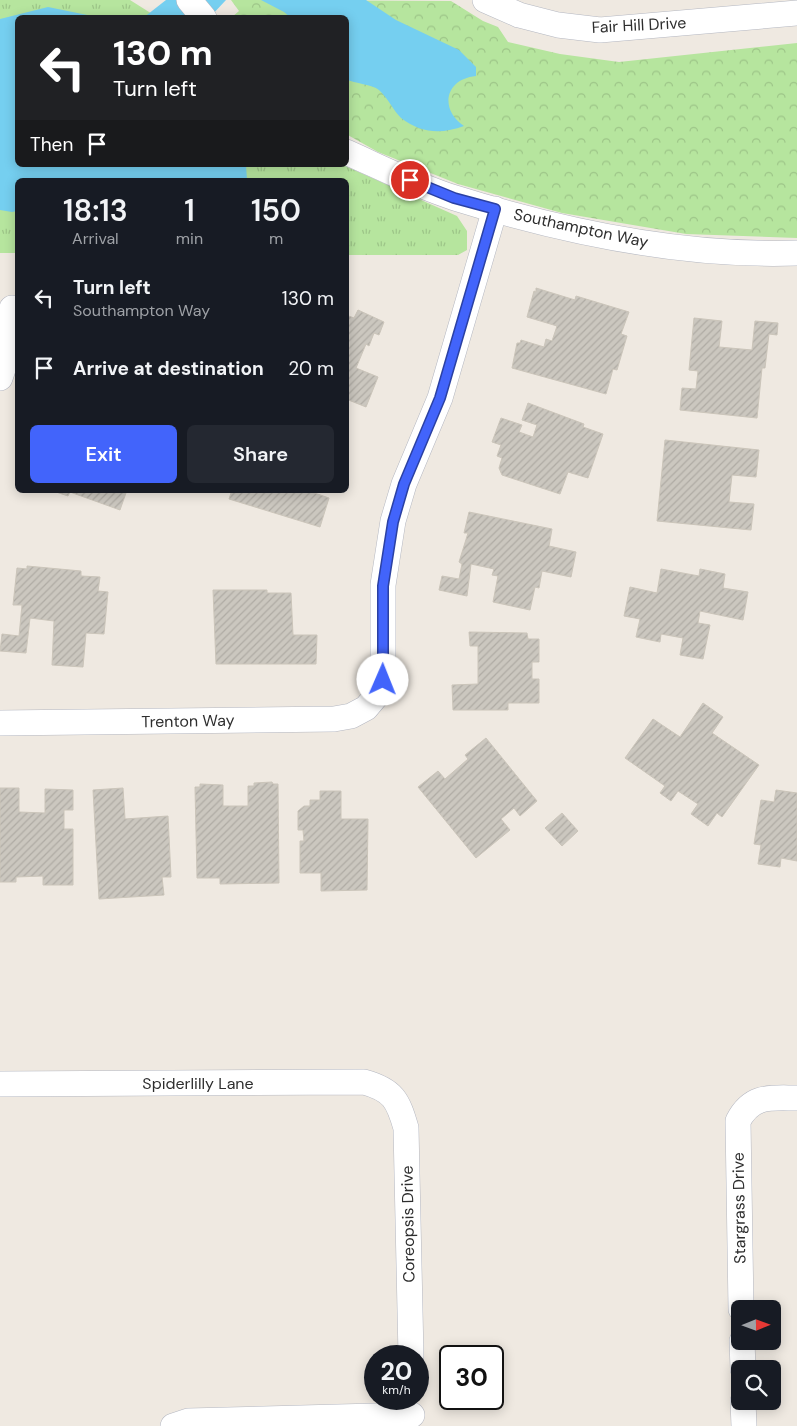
<!DOCTYPE html>
<style>
:root{--surface:#171b24;--page:#242831;--text:#f1f3f6;--muted:#9ea1a6;--accent:#4264fb}
body{margin:0;font-family:"DM Sans",sans-serif;background:var(--page);color:var(--text);height:100vh;display:flex;flex-direction:column;font-size:19px;white-space:nowrap}
*{box-sizing:border-box;margin:0}
p{font-size:16px;color:var(--muted)}
.icon{flex:none;width:28px;height:28px;fill:none;stroke:currentColor;stroke-width:2;stroke-linecap:round;stroke-linejoin:round}
.map{position:relative;flex:1;overflow:hidden}
.side{position:absolute;left:15px;top:178px;width:334px;height:315px;display:flex;flex-direction:column;background:var(--surface);border-radius:8px;box-shadow:0 2px 12px #0003}
.side>*{flex:none}
.guide{position:absolute;left:15px;top:15px;width:334px;height:152px;border-radius:8px;box-shadow:0 2px 12px #0003;background:#202124;color:#fff;overflow:hidden}
.needle{width:32px;rotate:89deg}
.fabs{position:absolute;left:731px;top:1300px;display:grid;gap:10px}
.fabs a{display:grid;place-items:center;width:50px;height:50px;border-radius:8px;background:var(--surface);box-shadow:0 2px 12px #0003;font-size:25px}
.speed{position:absolute;left:364px;top:1345px;display:flex;gap:10px;font-size:25px;font-weight:700;text-align:center}
.speed>*{display:grid;place-content:center;width:65px;height:65px;border-radius:50%;background:var(--surface);box-shadow:0 2px 12px #0003;line-height:1}
.speed small{font-size:12px;font-weight:400}
.speed .limit{border:2px solid #111;border-radius:8px;background:#fff;color:#111}
.pin{position:absolute;display:grid;place-items:center;width:42px;height:42px;color:#fff;margin:-21px;border:2px solid #fff;border-radius:50%;box-shadow:0 1px 5px #0007}
.me{position:absolute;width:55px;margin:-28px;rotate:1deg;stroke-linejoin:round;filter:drop-shadow(0 0 4px #0008)}
.turn{display:flex;align-items:center;gap:18px;height:105px;padding:0 15px;font-size:22px}
.turn .icon{width:65px;height:65px;stroke-width:2.5}
.turn b{display:block;font-size:35px;line-height:42px}
.then{display:flex;align-items:center;height:48px;padding:0 15px;background:#0003;gap:10px;font-size:19px}
.eta{display:flex;justify-content:space-evenly;align-items:center;height:85px;text-align:center}
.eta b{font-size:30px;font-weight:600;line-height:35px}
.primary-button{display:flex;gap:10px;margin-top:auto;padding:10px 15px}
.primary-button a{flex:1;height:58px;border-radius:8px;background:var(--accent);color:#fff;font-size:20px;font-weight:600;line-height:58px;text-align:center}
.primary-button a+a{background:var(--page);color:var(--text)}
ul{padding:0;list-style:none}
li{display:flex;align-items:center;gap:15px;height:70px;padding:0 15px}
li div{flex:1}
li b{display:block;font-size:19px}
li em{font-style:normal}
.map>svg:first-child{display:block}
</style>
<div class="map">
<svg width="797" height="1426" viewBox="0 0 797 1426">
<defs>
<pattern id="grass-tufts" width="24" height="20" patternUnits="userSpaceOnUse" patternTransform="scale(1.25)"><rect width="24" height="20" fill="#b6e59e"/><path d="M3 7l-1-3M5 7V3M7 7l1-3M15 17l-1-3M17 17v-4M19 17l1-3" fill="none" stroke="#9dc588"/></pattern>
<pattern id="forest-crowns" width="20" height="18" patternUnits="userSpaceOnUse" patternTransform="scale(1.25)"><rect width="20" height="18" fill="#b6e59e"/><path d="M2 6a3 3 0 1 1 6 0M12 15a3 3 0 1 1 6 0" fill="none" stroke="#9dc588"/></pattern>
<pattern id="building-hatch" width="6" height="6" patternUnits="userSpaceOnUse" patternTransform="scale(1.25)"><rect width="6" height="6" fill="#cbc7bf"/><path d="M-1 1l2-2M0 6l6-6M5 7l2-2" fill="none" stroke="#afaba4"/></pattern>
</defs>
<rect width="100%" height="100%" fill="#efe9e1"/>
<path fill="url(#grass-tufts)" d="M0 0H130L157 17 18 18V165H343L457 216 467 231V250L458 255H346V180H18L17 253H0Z"/>
<path fill="url(#forest-crowns)" d="M231 0 451 1 483 21 498 27 508 42 560 54 619 62 797 43V238L686 234 562 213 458 184 378 152 346 134V18L232 17 239 11Z"/>
<path fill="#75cff0" d="M166 0H226L210 17 143 18Z
M261 0H366L396 20 459 50 476 67V76C445 79 439 109 464 126 442 134 422 134 401 118 393 110 388 98 379 90 372 84 355 84 346 79V18L290 17 284 12Z
M48 7 97 17 18 18V165H246L247 180H18L17 211 12 212 0 210V19Z"/>
<path fill="url(#building-hatch)" stroke="#cbc5ba" d="M536 288 575 300 576 296 629 312 621 334 627 336 617 370 613 369 606 394 512 368 517 343H520L521 340 544 347 546 339 552 341 557 326 527 317 534 291 536 292Z
M358 310 384 322 379 335 374 333 369 346 366 344 356 368 378 377 366 407 346 399V315L354 318Z
M694 318 722 321 719 347 752 350 755 321 778 323 777 335 769 334 765 368H762L757 418 680 410 682 388 696 389 698 371 689 370Z
M528 403 584 424 583 427 603 434 588 478 568 472 560 494 502 475 499 468 502 458 497 456 501 445 492 442 501 418 522 425 519 432 533 437 537 425 522 420Z
M665 440 759 450 756 477 732 475 729 502 754 504 751 530 657 521Z
M50 490H127L120 510 70 492 68 496Z
M232 490H306L329 498 320 527 229 499Z
M469 512 552 529 549 546 576 552 571 577 542 571 539 588 535 587 530 610 493 602 498 576 492 575 494 569 471 564 467 596 439 590 442 576 459 579 462 564 459 562 468 533H464Z
M27 566 81 571V576L100 577 98 591 108 592 104 634 86 633 83 667 52 665 54 621 30 618 26 653 0 651 2 634 19 636 22 605H13L17 568 27 569Z
M661 569 699 576 700 569 725 574 723 588 748 592 743 620 700 611 698 623 710 625 703 659 680 655 683 638 661 634 660 642 636 637 640 619 624 616 630 587 657 593Z
M213 590H267V593H291L293 635H317L316 664H216Z
M469 632 527 633 528 639H539V662H532V679H539V703H508V710H453L452 685 478 684V646H470Z
M703 703 723 717 712 733 759 765 722 817 717 813 708 826 691 814 698 804 678 791 671 801 660 793 665 786 625 758 653 719 680 737Z
M486 738 537 801 520 816 514 808 501 819 510 830 476 858 418 787 438 771 445 779 468 759 465 755Z
M272 782 273 784H278L279 883 220 884V878H197L195 787H200V784L223 785V806H248V786H254V783Z
M0 788H19V812L45 813V789L73 790V810H64V829H73V885H43V876L16 877V882H0Z
M123 788 125 819 168 816 171 877H162L164 895 99 899 93 790Z
M776 790 797 793V861L781 858 780 867 758 864 761 845 754 844 761 800 774 802Z
M320 791H341V819H368L367 890 321 891V873H300V841H304L303 830H298V811L304 806H310V800H320Z
M562 813 578 831 562 846 545 828Z"/>
<g fill="none" stroke-linecap="round" stroke-linejoin="round">
<g stroke="#b4b7c1" stroke-width="26">
<path id="minor" d="M189 0 204 18
M485 0 519 15 558 25 600 30 797 13
M346 152C382 168 417 186 455 198 564 232 682 257 797 253
M0 378 11 346 12 308
M0 723 334 719 351 716 366 708 377 695 383 680V585L393 521 404 484 440 398 495 209
M0 1084 364 1082C393 1090 398 1100 406 1128L411 1356
M741 1309 738 1121C752 1094 771 1098 797 1098
M742 1341 743 1369
M743 1401 744 1426
M173 1426 188 1421 412 1415"/>
</g>
<use href="#minor" stroke="#fff" stroke-width="25"/>
</g>
<g fill="none" stroke-linecap="round" stroke-linejoin="round">
<g stroke="#2b41a3" stroke-width="12">
<path id="route" d="M383 680V586L393 522 404 484 440 398 495 209 454 198 410 180"/>
</g>
<use href="#route" stroke="#4264fb" stroke-width="9"/>
</g>
<g text-anchor="middle" dominant-baseline="central" stroke-width="4.5" stroke-linejoin="round" paint-order="stroke">
<g font-size="16" fill="#2e2e2e" stroke="#fff">
<text transform="translate(639 25) rotate(-3)">Fair Hill Drive</text>
<text transform="translate(581 228) rotate(12)">Southampton Way</text>
<text transform="translate(188 721) rotate(-1)">Trenton Way</text>
<text x="198" y="1083">Spiderlilly Lane</text>
<text transform="translate(739 1208) rotate(-91)">Stargrass Drive</text>
<text transform="translate(408 1224) rotate(-91)">Coreopsis Drive</text>
</g>
</g>
</svg>
<div class="fabs">
<a><svg class="needle" viewBox="-14 -14 28 28"><path d="M0-13l5 13h-10z" fill="#e53935"/><path d="M0 13l5-13h-10z" fill="#9ea1a6"/></svg></a>
<a><svg class="icon" aria-label="search" viewBox="0 0 24 24"><circle cx="10" cy="10" r="6"/><path d="M15 15l6 6"/></svg></a>
</div>
<div class="speed"><div>20<small>km/h</small></div><div class="limit">30</div></div>
<div class="pin" style="left:410px;top:180px;background:#d93025"><svg class="icon" aria-label="arrive" viewBox="0 0 24 24"><path d="M6 21V4h12l-3 4 3 4H6"/></svg></div>
<svg class="me" style="left:383px;top:680px" viewBox="-20 -20 40 40"><circle r="19" fill="#fff"/><path d="M0-13L10 11 0 6-10 11z" fill="#4264fb"/></svg>
<div class="guide">
<div class="turn"><svg class="icon" aria-label="left" viewBox="0 0 24 24"><path d="M17 20v-9H6M10 6l-5 5 5 5"/></svg><div><b>130 m</b>Turn left</div></div>
<div class="then">Then<svg class="icon" aria-label="arrive" viewBox="0 0 24 24"><path d="M6 21V4h12l-3 4 3 4H6"/></svg></div>
</div>
<section class="side">
<div class="eta">
<div><b>18:13</b><p>Arrival</p></div>
<div><b>1</b><p>min</p></div>
<div><b>150</b><p>m</p></div>
</div>
<ul>
<li><svg class="icon" aria-label="left" viewBox="0 0 24 24"><path d="M17 20v-9H6M10 6l-5 5 5 5"/></svg><div><b>Turn left</b><p>Southampton Way</p></div><em>130 m</em></li>
<li><svg class="icon" aria-label="arrive" viewBox="0 0 24 24"><path d="M6 21V4h12l-3 4 3 4H6"/></svg><div><b>Arrive at destination</b></div><em>20 m</em></li>
</ul>
<div class="primary-button"><a>Exit</a><a>Share</a></div>
</section>
</div>
